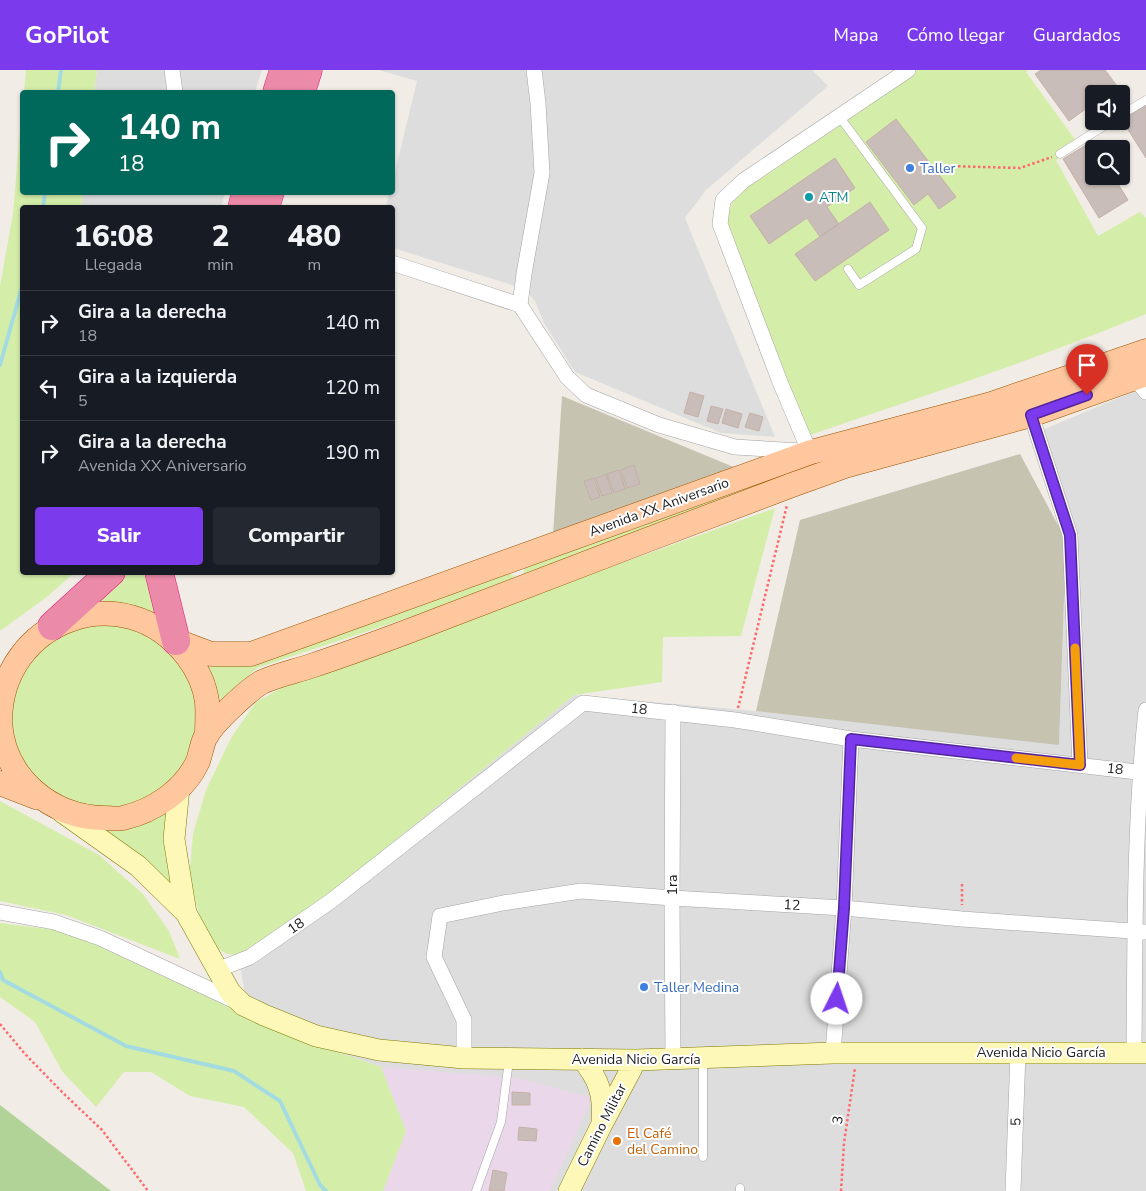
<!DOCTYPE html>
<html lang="es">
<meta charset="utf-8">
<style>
:root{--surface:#171b24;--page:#242831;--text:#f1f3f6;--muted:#9ea1a6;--line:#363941;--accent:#7c3aed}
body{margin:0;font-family:"Nunito Sans",sans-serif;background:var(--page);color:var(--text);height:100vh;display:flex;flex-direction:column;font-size:19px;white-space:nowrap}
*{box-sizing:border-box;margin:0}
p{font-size:16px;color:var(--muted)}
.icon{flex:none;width:28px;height:28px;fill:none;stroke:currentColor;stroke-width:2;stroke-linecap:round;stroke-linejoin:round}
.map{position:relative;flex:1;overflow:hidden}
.panel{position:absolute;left:20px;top:135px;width:375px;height:370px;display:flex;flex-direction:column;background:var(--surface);border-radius:5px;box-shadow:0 1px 4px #0004}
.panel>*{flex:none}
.top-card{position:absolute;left:20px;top:20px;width:375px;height:105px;border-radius:5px;box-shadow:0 1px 4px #0004;background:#00695c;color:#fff;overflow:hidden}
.tools{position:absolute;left:1085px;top:15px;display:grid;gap:10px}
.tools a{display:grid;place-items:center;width:45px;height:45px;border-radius:5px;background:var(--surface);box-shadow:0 1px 4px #0004;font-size:25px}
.pin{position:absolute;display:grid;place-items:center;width:42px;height:42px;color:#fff;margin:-51px -21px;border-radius:50% 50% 50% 0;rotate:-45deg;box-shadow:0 0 5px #0007}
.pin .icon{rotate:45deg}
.me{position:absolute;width:55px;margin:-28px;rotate:4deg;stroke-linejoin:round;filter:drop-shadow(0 0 4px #0008)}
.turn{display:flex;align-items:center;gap:18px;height:105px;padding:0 15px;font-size:22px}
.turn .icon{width:65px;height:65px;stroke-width:2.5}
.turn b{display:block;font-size:35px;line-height:42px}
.eta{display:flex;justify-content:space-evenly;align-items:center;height:85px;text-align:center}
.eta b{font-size:30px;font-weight:800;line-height:35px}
.primary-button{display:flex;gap:10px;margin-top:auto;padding:10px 15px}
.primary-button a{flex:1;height:58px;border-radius:5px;background:var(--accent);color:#fff;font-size:20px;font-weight:800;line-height:58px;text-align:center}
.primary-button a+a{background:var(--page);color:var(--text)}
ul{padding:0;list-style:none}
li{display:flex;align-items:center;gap:15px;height:65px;padding:0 15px;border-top:1px solid var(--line)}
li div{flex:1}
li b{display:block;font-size:19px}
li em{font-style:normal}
header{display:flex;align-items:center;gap:30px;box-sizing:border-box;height:70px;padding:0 25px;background:var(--accent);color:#fff}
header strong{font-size:24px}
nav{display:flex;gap:28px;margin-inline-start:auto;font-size:18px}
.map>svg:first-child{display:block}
</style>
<header>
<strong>GoPilot</strong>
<nav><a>Mapa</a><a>Cómo llegar</a><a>Guardados</a></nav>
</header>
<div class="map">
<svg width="1146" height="1121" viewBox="0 0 1146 1121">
<rect width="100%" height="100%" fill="#f1ece6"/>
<path fill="#dedddd" d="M97 0H262L255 22H94Z
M379 0H812L828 16 706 120 685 148 775 367 721 363 575 302 544 253 535 231 525 219 393 178 392 138 386 137 389 123 392 122 393 110 417 11Z
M82 123H225L221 137 81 138Z
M1140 319 1146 326V1121H383L406 1061 381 997 335 981 249 946 238 885 312 838 574 625 756 641 1059 674 1066 470 1035 363Z"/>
<path fill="#ead7e9" d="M381 997 517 1008 592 1028 550 1121H383L406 1061Z"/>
<path fill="#c6c3b1" d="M562 326 736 398 553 465Z
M1020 384 1066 470 1059 675 756 641 800 450Z"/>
<path fill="#d4eea9" d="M26 0H97L94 22H24Z
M916 0H1028L1026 2 1079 75 1056 90 1098 166 1140 142 1146 148V244C1035 290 920 327 807 366L726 150 736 122Z
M22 35V122L82 123 81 137 22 138V502L74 503 48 526 0 561V216L13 144Z
M812 393 811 399 530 506 523 503 526 496Z
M775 438 741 566 663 567 662 612 574 625 312 838 238 885 227 884 217 878 202 853 189 810 193 764 206 720 231 668 256 632 296 610Z
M126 503H154L163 551 143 540 117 532 97 531Z
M508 503 514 506 512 513 257 598 218 633 204 598 252 590Z
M11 646a93 93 0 1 1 186 0a93 93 0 1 1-186 0Z
M0 731 99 785 143 824 169 861 180 889 66 845 0 831Z
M171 736 177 823 102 762 139 756Z
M0 853 56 860 96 875 249 946 335 981 381 997 406 1061 383 1121H306L293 1083 244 1037 190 1026 151 1002H124L96 1037 62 1001 35 952 0 927Z"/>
<path fill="#b1d398" d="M0 1035 111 1121H0Z"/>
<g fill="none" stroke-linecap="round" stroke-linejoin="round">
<path stroke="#a4dbe1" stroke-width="4" d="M58 22 61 0
M43 138 45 122
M0 295 22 217
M0 902 3 910 126 976 234 1001 280 1031 320 1115 326 1121"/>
</g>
<path fill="#c9bdb9" stroke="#c4b0a7" d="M1041 0H1105L1117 16 1106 24H1094V33L1069 51 1035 4Z
M1146 35V88L1122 50Z
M896 49 956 127 939 139 928 124 914 135 866 72Z
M1091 72 1095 79H1094V106H1113L1128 130 1099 148 1063 89Z
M835 88 855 118 827 137 839 154 820 167 807 148 769 174 750 146Z
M870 132 889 160 815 211 795 184Z
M690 322 704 326 698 347 684 343Z
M711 336 723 339 718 354 707 351Z
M726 339 742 344 738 358 722 353Z
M750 343 763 347 759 361 745 357Z
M634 395 640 414 627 418 621 400Z
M619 400 625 419 614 423 607 404Z
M606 404 612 423 602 426 596 408Z
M594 408 600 427 591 430 584 411Z
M512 1022 530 1023V1035H512Z
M519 1057 537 1059 536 1071 518 1070Z
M493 1100 507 1103 504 1121H489Z"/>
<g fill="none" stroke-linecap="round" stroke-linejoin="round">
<g stroke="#a4a4a4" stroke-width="9">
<path id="lane" d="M1121 45 1146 30
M839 46 922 158 916 179 859 215 848 199
M1060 84 1112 51
M703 989V1087
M476 1121 501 1052 509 990
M740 1121V1118"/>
</g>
<g stroke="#a4a4a4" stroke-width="16">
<path id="street" d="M172 0 175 22
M392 193 520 235 567 307 586 325 659 355 735 377 800 381
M520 235 524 204 542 103 538 33 534 0
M1135 308 1146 322
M1031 345 1070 465 1080 695
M817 385 811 382 804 369 780 312 720 154 723 130 743 111 908 0
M673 642 672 828 673 987
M0 842 54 852 100 868 237 932
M217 900 250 887 331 831 583 633 735 650 851 669 1146 703
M1134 982C1135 868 1134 753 1146 640
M833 983 844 838 851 669
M464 988V950L434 887 440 846 503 833 581 821 672 828 844 838 962 849 1146 862
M1013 1121 1018 982"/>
</g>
<g stroke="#7e7b00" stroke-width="22">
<path id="secondary" d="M179 718 174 769 186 843
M62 742 138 796 186 843 230 922 243 935 264 945 316 966 379 980 464 988 636 990 833 983H1146
M582 989C599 1009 604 1025 602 1051
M569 1121 602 1054 636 990"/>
</g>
<g stroke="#9c5300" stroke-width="25">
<path id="primary" d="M176 571 211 584H251L811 382 991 334 1146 281
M207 665C207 654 208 643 207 632 205 616 197 599 187 586 125 504 0 549 0 652 3 707 51 748 104 748 110 748 117 749 123 748 154 741 185 720 198 691 201 683 202 673 206 666 214 652 248 620 262 612 277 605 296 601 311 596 344 585 377 573 409 561 537 512 664 463 792 415L845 396 1031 345 1146 304
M0 713 36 727"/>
</g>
<g stroke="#e51c7c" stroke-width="29">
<path id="highway" d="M277 22 284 0
M301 22 308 0
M242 138 246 122
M265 138 270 122
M159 502 176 571
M52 556 111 502"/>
</g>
<path stroke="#ff696d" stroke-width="2.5" stroke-dasharray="2.5 2.5" stroke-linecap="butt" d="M948 96 1020 98 1052 87
M738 638 787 435
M962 814V835
M0 954 25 984 63 1023 102 1060 148 1121
M841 1121 844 1073 855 998"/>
<use href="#lane" stroke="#fff" stroke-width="8"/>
<use href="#street" stroke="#fff" stroke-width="15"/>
<use href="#secondary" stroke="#fdf7b8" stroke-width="21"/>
<use href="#primary" stroke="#ffc79d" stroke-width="24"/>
<use href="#highway" stroke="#ec8aa9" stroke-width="28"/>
</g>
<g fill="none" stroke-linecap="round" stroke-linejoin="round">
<g stroke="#51269a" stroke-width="12">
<path id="route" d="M837 929 844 838 851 669 1080 695 1070 465 1031 345 1087 325"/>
</g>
<use href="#route" stroke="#7c3aed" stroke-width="9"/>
<path stroke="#f59e0b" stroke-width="9" d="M1016 688 1080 695 1075 578"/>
</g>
<g fill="#3f7fe0" stroke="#fff" stroke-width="2">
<circle cx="910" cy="98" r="5"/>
<circle cx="644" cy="917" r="5"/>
</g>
<circle fill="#0f9aa8" stroke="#fff" stroke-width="2" cx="809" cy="127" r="5"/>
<circle fill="#e8710a" stroke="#fff" stroke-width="2" cx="617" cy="1071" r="5"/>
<g text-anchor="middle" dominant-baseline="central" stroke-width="4" stroke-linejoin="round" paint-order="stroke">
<g font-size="14" fill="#366cbe" stroke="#fff" text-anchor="start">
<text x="920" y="98">Taller</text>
<text x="654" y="917">Taller Medina</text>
</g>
<g font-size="14" fill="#0d838f" stroke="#fff" text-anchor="start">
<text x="819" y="127">ATM</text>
</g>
<g font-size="14" fill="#202020" stroke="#fff">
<text transform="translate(659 437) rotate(-20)">Avenida XX Aniversario</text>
<text transform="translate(639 639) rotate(6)">18</text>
<text transform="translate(1115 699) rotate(6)">18</text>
<text transform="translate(672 815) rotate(-90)">1ra</text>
<text transform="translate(792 835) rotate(3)">12</text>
<text transform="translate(296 856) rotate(-35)">18</text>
<text x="1041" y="982">Avenida Nicio García</text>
<text x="636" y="989">Avenida Nicio García</text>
<text transform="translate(838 1050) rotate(-82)">3</text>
<text transform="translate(1016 1052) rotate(-88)">5</text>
<text transform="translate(602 1055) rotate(-63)">Camino Militar</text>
</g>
<g font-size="14" fill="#c56008" stroke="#fff" text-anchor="start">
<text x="627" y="1063">El Café<tspan x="627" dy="16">del Camino</tspan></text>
</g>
</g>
</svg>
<div class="tools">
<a><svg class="icon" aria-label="sound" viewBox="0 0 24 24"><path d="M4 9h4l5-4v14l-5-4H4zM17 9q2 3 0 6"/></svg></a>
<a><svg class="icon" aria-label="search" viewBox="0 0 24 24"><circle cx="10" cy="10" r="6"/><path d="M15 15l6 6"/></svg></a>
</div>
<div class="pin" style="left:1087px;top:325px;background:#d93025"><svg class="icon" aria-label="arrive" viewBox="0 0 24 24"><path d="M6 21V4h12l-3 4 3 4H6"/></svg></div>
<svg class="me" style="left:837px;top:929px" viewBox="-20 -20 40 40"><circle r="19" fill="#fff"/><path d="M0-13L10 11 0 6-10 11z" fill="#7c3aed"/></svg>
<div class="top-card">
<div class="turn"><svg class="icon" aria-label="right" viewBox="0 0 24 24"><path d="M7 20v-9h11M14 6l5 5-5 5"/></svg><div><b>140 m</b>18</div></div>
</div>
<section class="panel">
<div class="eta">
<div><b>16:08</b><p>Llegada</p></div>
<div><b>2</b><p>min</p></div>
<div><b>480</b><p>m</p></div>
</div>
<ul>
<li><svg class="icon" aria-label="right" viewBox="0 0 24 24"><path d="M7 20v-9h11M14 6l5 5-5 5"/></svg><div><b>Gira a la derecha</b><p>18</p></div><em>140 m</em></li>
<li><svg class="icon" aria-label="left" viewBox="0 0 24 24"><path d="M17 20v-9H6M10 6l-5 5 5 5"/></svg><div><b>Gira a la izquierda</b><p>5</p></div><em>120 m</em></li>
<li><svg class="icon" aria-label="right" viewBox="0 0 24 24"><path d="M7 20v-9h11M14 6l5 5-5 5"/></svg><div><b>Gira a la derecha</b><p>Avenida XX Aniversario</p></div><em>190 m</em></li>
</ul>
<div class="primary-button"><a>Salir</a><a>Compartir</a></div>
</section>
</div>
